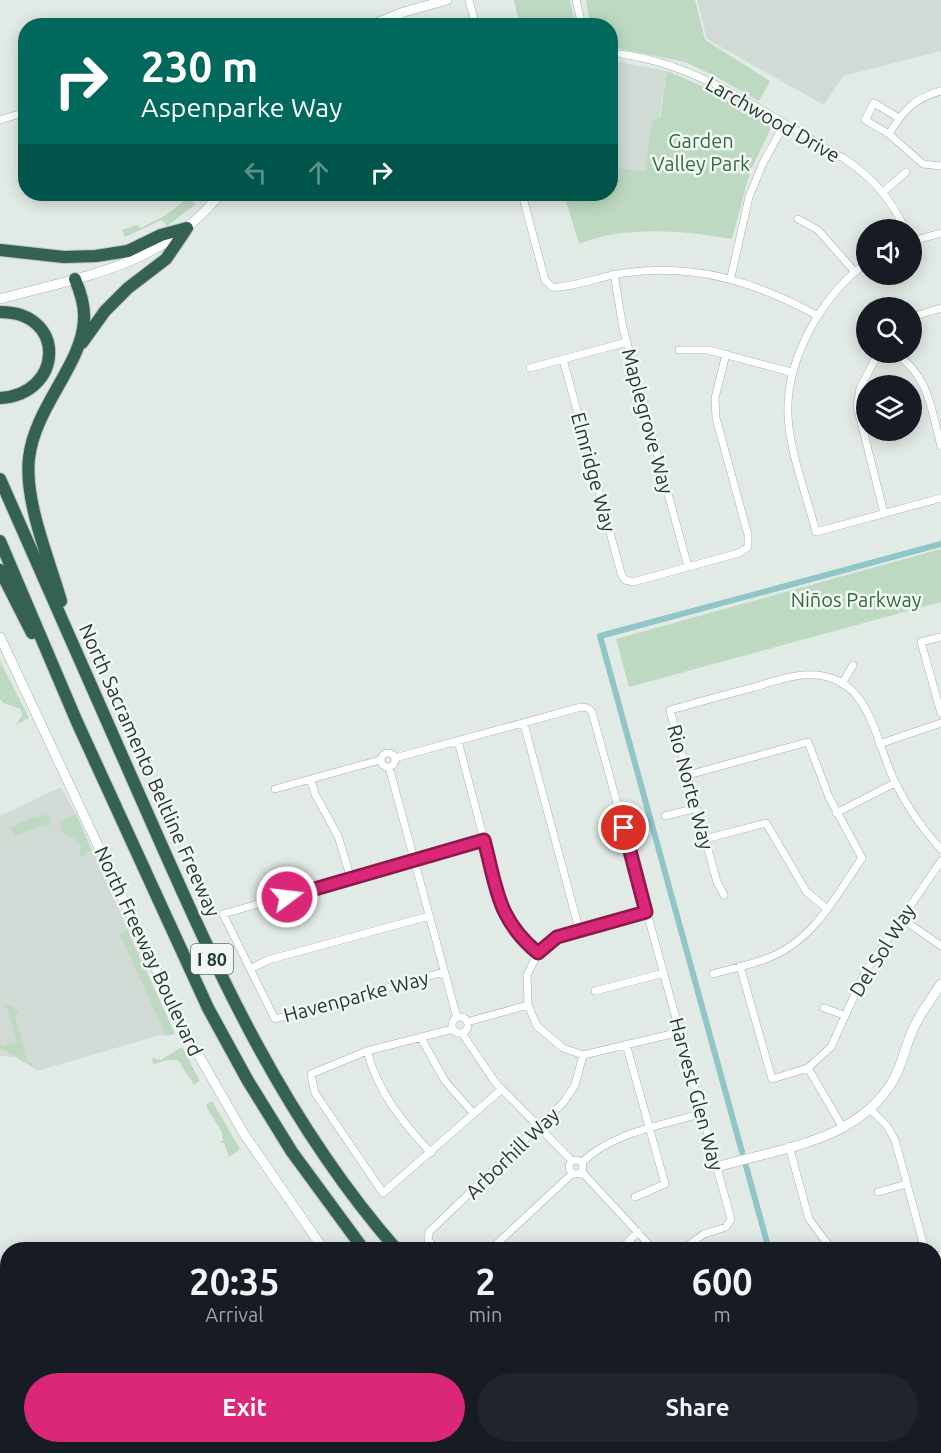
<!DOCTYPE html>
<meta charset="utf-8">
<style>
:root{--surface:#171b24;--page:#20242c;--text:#f1f3f6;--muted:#9ea1a6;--accent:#db2777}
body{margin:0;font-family:Ubuntu,sans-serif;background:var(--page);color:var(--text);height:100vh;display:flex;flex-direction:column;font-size:22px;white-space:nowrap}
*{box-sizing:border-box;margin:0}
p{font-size:20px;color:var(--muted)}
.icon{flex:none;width:33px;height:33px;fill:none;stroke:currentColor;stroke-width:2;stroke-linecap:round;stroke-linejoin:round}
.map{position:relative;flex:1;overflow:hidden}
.details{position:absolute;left:0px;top:1242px;width:942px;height:212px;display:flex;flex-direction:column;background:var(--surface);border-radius:24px 24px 0 0;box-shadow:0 3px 15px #0003}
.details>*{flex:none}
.banner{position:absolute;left:18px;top:18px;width:600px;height:183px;border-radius:24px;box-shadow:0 3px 15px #0003;background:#00695c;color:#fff;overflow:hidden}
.tools{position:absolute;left:856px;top:219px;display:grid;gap:12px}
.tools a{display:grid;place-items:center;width:66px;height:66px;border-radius:50%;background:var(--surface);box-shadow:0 3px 15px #0003;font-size:30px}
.pin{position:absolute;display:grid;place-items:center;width:51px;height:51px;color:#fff;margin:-26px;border:3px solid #fff;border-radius:50%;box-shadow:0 2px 6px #0007}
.me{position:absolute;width:66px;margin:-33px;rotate:75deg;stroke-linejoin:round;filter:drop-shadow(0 0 4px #0008)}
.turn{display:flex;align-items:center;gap:21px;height:126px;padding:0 24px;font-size:27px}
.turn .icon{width:78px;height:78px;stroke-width:2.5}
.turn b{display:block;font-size:42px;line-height:51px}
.lanes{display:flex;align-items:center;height:57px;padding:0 24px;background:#0003;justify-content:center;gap:30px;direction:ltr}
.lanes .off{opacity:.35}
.eta{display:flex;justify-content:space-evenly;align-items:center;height:102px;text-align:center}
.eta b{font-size:36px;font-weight:700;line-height:42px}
.cta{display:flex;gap:12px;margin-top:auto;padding:12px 24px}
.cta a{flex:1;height:69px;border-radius:36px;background:var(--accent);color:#fff;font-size:24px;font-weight:700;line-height:69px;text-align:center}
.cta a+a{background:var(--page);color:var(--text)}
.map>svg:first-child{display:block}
</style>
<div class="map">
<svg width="941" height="1453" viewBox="0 0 941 1453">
<rect width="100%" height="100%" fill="#e2eae6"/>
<path fill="#d1dad5" d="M697 0H941V51L843 76 824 105 707 39Z
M610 60 667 71 659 118 652 119 645 171 611 167Z
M61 787 78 818 175 1034 157 1036 37 1071 19 1057 0 1056V816Z
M358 1446H492L499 1453H332Z"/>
<path fill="#bed9c2" d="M514 0H570L575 25H520Z
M586 0H695L705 40 770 81 759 101 713 75 685 62 611 47 610 26 590 25Z
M667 71 702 86 772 126 750 172 732 239C683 231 626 225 579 244L564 194H610L611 167 645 171 652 119 660 118Z
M188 198 196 204 167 226 162 220 125 237 122 230 137 225 141 228 166 215Z
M941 549V602L629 687 616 639Z
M0 661 29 718 16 725 22 715 21 709 3 703 0 699Z
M45 813 51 819 49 827 45 824 15 836 10 828 33 817 44 816Z
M76 814 91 850 79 859 81 847 79 842C70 834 57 835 61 821Z
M127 931 175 1034 164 1036 165 1033 122 939 120 934Z
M10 1005 19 1013 15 1016 28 1063H33L31 1066 0 1048V1042L2 1046 17 1042 7 1007 2 1006Z
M182 1047 200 1081 194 1085 178 1060H168L153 1064 152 1058 161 1060Z
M212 1101 240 1149 229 1157 224 1143H220L223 1140 222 1132 207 1108V1104Z"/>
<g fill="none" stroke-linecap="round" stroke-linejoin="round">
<path stroke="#91c6c8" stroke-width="6" d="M742 1152 600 636 941 544
M746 1166 769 1250
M823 1446 825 1453"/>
<g stroke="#a5b1ac" stroke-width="8">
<path id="street" d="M469 0 476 26
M576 0 582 26
M610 53C694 59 772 118 843 158 871 176 892 199 905 230
M899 118 874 103 865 120 889 134 923 164 941 166
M0 120 26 112
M889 134C903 111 914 98 941 91
M883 192 906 172
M522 194 545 280 552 287C569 289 605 275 624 273 696 263 756 282 818 316
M798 219 818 230 855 272
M912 241 941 233
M867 263C844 278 827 300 813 324 767 406 794 449 816 532L941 498
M614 274 623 328 688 567
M731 277 749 197 763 163 784 125
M912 317 941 308
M679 350H708L791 372
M879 352 860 388 857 406 884 513
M893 352C929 374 931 409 941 446
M563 359 621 573 625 580 633 582 739 553 748 547V535L716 418 715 398 726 354
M530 368 627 342
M941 637 921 642 941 713
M842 684 853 665
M524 724 579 929
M458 741 503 912 515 932 538 953
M879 744 941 723
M381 760a7 7 0 1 1 14 0a7 7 0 1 1-14 0Z
M395 758 581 707 588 708 592 712 731 1219 726 1227 704 1234 681 1250
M389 767 457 1018
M688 775 808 742 829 797 862 858C836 896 813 941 768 958 750 965 731 969 713 974
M311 780 315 794 338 836 351 879
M275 789 380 760
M836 813 895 783
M665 816 697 808
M705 839 766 823 806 891 827 909
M724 895 717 882 670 710C699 702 727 694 755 687 771 682 788 676 804 675 870 671 873 736 894 780 906 805 922 829 941 849
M646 912 557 937 538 953 527 975 528 1005 537 1026 563 1048 583 1055 680 1032
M901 918 941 946
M740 966 772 1079 808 1068 831 1047 865 972 941 861
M250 969 268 960 429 916
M444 972 275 1019 223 914 484 840
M595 991 664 973
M824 1008 844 1015
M452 1025a8 8 0 1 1 16 0a8 8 0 1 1-16 0Z
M467 1022 528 1005
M453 1029 367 1051 311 1074 315 1093 383 1193 502 1089
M462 1033 495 1082 572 1161
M421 1038 445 1081 474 1114
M626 1044 665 1184 635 1197
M367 1051C378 1092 402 1122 431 1153
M808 1068 843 1128
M870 1109 887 1126 895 1140 925 1250
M789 1146 809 1219 832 1250
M569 1167a7 7 0 1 1 14 0a7 7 0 1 1-14 0Z
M582 1162C614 1132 661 1126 702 1113
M582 1172 654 1250
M878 1192 907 1184
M437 1250 428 1240 429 1232 563 1103 575 1085 583 1055
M490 1250 573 1173
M620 1250 638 1232
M934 1256 941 1255
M934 1308 941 1306
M0 1401 8 1399
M653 1446 659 1449 667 1446"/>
</g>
<g stroke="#a2b5ac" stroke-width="10">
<path id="secondary" d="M369 26 404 12 447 0
M0 299C84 276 163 266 220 194
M0 637 188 1037 244 1134 324 1250
M717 1167C780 1148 858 1142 894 1079 903 1062 906 1044 914 1027 921 1012 932 998 941 984
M484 1446 488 1453"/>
</g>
<g stroke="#bdc4c1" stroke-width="14">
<path id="highway" d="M0 250 64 257 96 256 128 251 161 235 187 228
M0 312C68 312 63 395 0 398
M82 343 105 311 128 288 166 259 187 228
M0 479C50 592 100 706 150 819 218 973 284 1121 397 1250
M0 541 77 722 208 1008 248 1081 292 1152 364 1250
M0 570 32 633
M61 601C49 559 24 501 29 458 35 406 83 364 84 319 85 305 80 291 75 279
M557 1446 565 1453
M597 1446 605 1453"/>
</g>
<use href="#street" stroke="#fff" stroke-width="7"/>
<use href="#secondary" stroke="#fff" stroke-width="9"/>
<use href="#highway" stroke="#346153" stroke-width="12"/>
</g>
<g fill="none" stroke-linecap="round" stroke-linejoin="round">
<g stroke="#8e194d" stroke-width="15">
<path id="route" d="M287 897 484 840C497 889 497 919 538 953L557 937 646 912 624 828"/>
</g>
<use href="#route" stroke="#db2777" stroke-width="10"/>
</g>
<g text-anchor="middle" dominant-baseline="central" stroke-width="5" stroke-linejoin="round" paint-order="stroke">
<rect fill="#f2f7f4" stroke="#62726c" stroke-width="1.5" x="191" y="944" width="42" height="30" rx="4.5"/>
<g font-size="18" font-weight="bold" fill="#243931">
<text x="212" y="959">I 80</text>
</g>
<g font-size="20" fill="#243931" stroke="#f2f7f4">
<text transform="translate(773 119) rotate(30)">Larchwood Drive</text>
<text transform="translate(648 421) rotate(75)">Maplegrove Way</text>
<text transform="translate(594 472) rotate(75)">Elmridge Way</text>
<text transform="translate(150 770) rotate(66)">North Sacramento Beltline Freeway</text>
<text transform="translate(691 787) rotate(75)">Rio Norte Way</text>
<text transform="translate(882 950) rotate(-58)">Del Sol Way</text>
<text transform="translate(149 951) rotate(65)">North Freeway Boulevard</text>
<text transform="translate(356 996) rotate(-15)">Havenparke Way</text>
<text transform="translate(697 1094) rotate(75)">Harvest Glen Way</text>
<text transform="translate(512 1153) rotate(-44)">Arborhill Way</text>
</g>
<g font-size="20" fill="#346b43" stroke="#f2f7f4">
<text x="701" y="140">Garden<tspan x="701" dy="23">Valley Park</tspan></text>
<text x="856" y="599">Niños Parkway</text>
</g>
</g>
</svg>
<div class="tools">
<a><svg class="icon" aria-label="sound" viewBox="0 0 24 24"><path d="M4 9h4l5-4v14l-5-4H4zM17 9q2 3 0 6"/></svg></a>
<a><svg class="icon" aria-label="search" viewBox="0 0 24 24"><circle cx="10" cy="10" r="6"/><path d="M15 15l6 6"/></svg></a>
<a><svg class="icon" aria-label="layers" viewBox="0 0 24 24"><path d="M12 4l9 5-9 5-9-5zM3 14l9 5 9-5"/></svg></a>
</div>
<div class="pin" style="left:624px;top:828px;background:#d93025"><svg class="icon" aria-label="arrive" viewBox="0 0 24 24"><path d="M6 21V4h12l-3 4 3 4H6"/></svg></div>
<svg class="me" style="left:287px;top:897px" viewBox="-20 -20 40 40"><circle r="17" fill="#db2777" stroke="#fff" stroke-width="3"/><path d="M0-11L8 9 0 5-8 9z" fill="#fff"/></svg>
<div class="banner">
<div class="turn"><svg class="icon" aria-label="right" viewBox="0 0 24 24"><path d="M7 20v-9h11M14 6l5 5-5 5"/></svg><div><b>230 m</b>Aspenparke Way</div></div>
<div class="lanes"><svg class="icon off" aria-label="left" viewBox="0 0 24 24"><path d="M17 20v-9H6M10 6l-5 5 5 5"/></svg><svg class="icon off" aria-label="ahead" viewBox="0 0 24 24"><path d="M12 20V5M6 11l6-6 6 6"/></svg><svg class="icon" aria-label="right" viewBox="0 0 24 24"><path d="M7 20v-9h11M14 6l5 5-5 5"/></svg></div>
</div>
<section class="details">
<div class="eta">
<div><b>20:35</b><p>Arrival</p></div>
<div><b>2</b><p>min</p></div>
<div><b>600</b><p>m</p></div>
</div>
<div class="cta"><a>Exit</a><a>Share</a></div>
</section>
</div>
